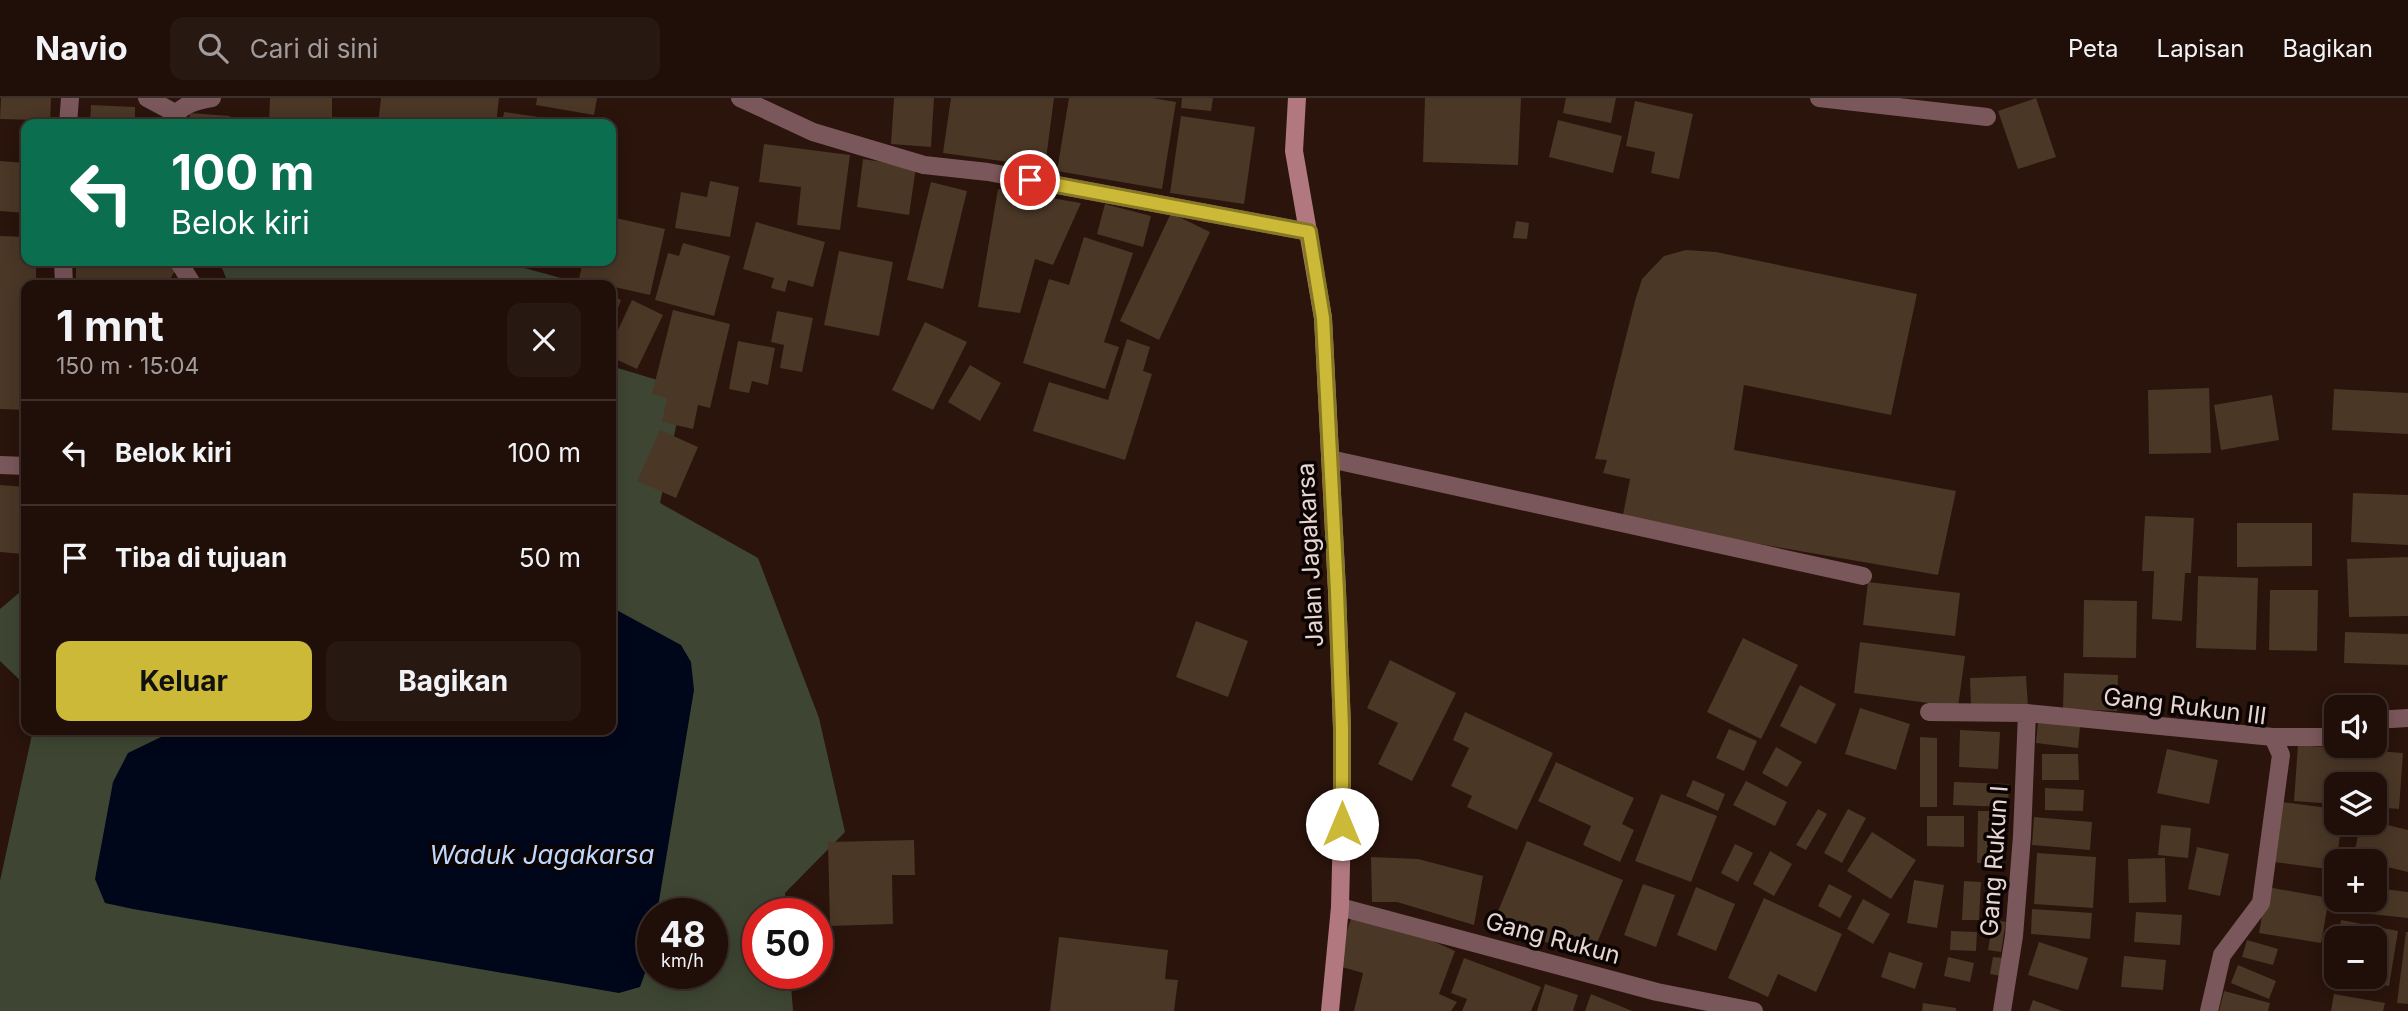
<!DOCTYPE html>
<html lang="id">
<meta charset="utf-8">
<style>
:root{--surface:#200f09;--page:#281812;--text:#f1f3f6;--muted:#a29c9c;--line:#3d2f2a;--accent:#ccb938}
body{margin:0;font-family:Inter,sans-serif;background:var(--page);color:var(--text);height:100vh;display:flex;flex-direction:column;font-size:26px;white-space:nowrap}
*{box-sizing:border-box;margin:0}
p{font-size:23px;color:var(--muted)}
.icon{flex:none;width:38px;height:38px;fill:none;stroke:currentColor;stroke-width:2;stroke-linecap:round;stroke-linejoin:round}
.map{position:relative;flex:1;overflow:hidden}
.sheet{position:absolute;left:21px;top:182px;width:595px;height:455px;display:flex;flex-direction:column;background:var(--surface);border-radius:14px;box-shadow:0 4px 18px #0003,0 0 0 2px var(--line)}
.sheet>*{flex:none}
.banner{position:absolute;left:21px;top:21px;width:595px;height:147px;border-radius:14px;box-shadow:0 4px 18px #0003,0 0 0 2px var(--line);background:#0b6e4f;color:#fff;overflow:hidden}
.tools{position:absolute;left:2324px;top:597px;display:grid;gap:14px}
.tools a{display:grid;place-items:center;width:63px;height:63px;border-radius:14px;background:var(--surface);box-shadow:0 4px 18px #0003,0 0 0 2px var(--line);font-size:35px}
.speed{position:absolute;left:637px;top:800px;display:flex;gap:14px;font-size:35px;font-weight:700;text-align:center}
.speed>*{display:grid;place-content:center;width:91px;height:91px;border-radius:50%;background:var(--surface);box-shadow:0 4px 18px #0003,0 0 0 2px var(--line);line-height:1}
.speed small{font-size:18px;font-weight:400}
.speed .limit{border:10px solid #d22;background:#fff;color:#111}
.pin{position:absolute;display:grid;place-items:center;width:60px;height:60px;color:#fff;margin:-30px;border:4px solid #fff;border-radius:50%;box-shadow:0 2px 7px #0007}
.me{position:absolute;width:77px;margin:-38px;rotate:0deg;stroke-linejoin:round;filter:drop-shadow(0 0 5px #0008)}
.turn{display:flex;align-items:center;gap:24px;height:147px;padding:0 35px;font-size:32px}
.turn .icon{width:91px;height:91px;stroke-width:2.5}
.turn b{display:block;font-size:49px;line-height:60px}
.round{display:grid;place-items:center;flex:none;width:74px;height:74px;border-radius:14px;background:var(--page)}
.head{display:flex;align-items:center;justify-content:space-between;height:119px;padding:0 35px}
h1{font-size:42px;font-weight:700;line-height:52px}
.primary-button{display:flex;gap:14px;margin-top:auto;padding:14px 35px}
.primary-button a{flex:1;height:80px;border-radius:14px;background:var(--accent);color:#111;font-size:28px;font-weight:700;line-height:80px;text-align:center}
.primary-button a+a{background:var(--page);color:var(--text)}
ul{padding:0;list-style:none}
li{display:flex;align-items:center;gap:21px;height:105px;padding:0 35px;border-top:2px solid var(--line)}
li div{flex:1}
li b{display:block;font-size:26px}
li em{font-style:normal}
header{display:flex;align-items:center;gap:42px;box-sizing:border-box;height:98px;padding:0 35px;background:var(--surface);border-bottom:2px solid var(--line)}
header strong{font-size:33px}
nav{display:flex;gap:38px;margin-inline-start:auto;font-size:24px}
.search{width:490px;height:63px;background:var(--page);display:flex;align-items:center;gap:18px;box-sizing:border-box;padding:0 24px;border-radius:14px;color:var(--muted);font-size:26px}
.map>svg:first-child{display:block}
</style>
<header>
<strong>Navio</strong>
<div class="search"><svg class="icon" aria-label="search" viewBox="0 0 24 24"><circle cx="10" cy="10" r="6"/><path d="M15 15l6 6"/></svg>Cari di sini</div>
<nav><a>Peta</a><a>Lapisan</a><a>Bagikan</a></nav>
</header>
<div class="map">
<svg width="2408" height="913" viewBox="0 0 2408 913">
<rect width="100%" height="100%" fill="#2a140c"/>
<path fill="#3e4633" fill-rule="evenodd" d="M219 163H499L579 185V187H229Z
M611 268 684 290 660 405 758 460 819 620 845 734 785 795 786 815 758 816V875H790L793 913H0V783L33 632H611ZM653 816H712V875H653Z
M26 489V588L0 563V511Z"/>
<path fill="#01071a" d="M611 509 681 547 691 564 694 592 657 815 653 816C653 842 650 864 640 889L619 895 133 811 105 805 95 781 113 684 128 655 161 639 168 632H611Z"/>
<path fill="#4a3726" d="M1 0H51L50 26H36V22L0 21Z
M270 0H332V26H269Z
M381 0H499L496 26H378Z
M537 0H597L594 17 536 7Z
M894 0H934L931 49 891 46Z
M951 0H1054L1045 69 943 55Z
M1069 0H1152L1176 4 1162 91 1057 73Z
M1182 0H1213L1211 13 1181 10Z
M1425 0H1521L1518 67 1423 64Z
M1566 0H1616L1611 25 1563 15Z
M2036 0 2056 59 2018 71 1998 13Z
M1635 3 1693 16 1679 81 1651 75 1655 54 1626 48Z
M91 7 135 9V23L150 24 149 26H90Z
M504 14 579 25V26H502Z
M190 15 230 18 229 26H189Z
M1181 18 1255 29 1244 106 1170 95Z
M1558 22 1622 38 1613 75 1549 59Z
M764 46 850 57 840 132 797 127 801 89 759 84Z
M863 61 916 69 909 117 857 109Z
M0 63 26 65V115L0 113Z
M710 83 739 89 730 139 675 130 681 94 707 99Z
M931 84 967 93 943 191 907 182Z
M998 91 1081 105 1053 167 1035 161 1020 215 978 209Z
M1105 106 1151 118 1143 149 1097 136Z
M1171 115 1210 134 1159 242 1120 223Z
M611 119 665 131 650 197 579 181 583 163H611Z
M1516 123 1529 125 1527 141 1513 140Z
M756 124 825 144 813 189 788 182 785 194 771 190 774 180 743 171Z
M0 138 26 139V163H36V187H26V312L0 311Z
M1084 139 1133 155 1104 244 1119 249 1105 291 1023 265 1049 181 1069 187Z
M683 145 730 158 714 218 655 202 668 155 679 158Z
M1686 152 1716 154 1917 196 1891 317 1744 287 1734 352 1956 393 1938 477 1622 422 1630 381 1603 375 1607 362 1595 361 1635 203 1642 181 1664 158Z
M839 153 893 164 879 238 824 227Z
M76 163H172L177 169 167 187H76Z
M611 198 621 202 611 229Z
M632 202 663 217 637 271 611 259V247Z
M673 212 730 226 710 310 698 307 693 331 662 324 667 300 652 296Z
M777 213 813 220 802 274 780 270 784 247 771 244Z
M925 224 967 244 933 312 892 292Z
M1127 241 1150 249 1143 273 1152 276 1125 362 1033 333 1049 284 1108 302Z
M738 243 775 250 768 287 752 283 749 295 729 291Z
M970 267 1001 285 980 323 948 304Z
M2209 290 2211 355 2149 356 2148 292Z
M2334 291 2408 295V336L2332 332Z
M2272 297 2279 342 2221 352 2214 307Z
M660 332 698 349 676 400 637 383Z
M0 387 26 389 24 456 0 454Z
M2353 395 2408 397V447L2351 444Z
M2145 418 2194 420 2191 475H2185L2182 523 2152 521 2154 473H2142Z
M2237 425H2312V468L2237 469Z
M2408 459V518L2349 519 2347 461Z
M2198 478 2258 480 2256 552 2196 550Z
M1868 484 1960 495 1955 538 1863 527Z
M2270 492H2318L2317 553 2269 552Z
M2084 502 2137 503 2136 560 2083 559Z
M1196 523 1248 543 1228 599 1176 579Z
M2345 534 2408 536V567L2344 565Z
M1743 540 1798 567 1761 641 1707 614Z
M1860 544 1965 558 1958 609 1854 595Z
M1390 562 1456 595 1412 683 1378 666 1398 625 1367 610Z
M2064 575 2118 577 2117 613 2063 611Z
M2026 578 2028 609 1971 611 1970 580Z
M1800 587 1836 606 1816 646 1780 628Z
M1860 610 1910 626 1896 672 1845 656Z
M1465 614 1553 655 1517 732 1467 709 1472 698 1451 688 1469 650 1453 642Z
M2038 624 2080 629 2078 650 2036 645Z
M1729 631 1757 643 1744 673 1716 660Z
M1960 632 2000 634 1998 671 1959 669Z
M1920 639 1937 640V709H1920Z
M2298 647 2403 655 2399 711 2375 709V686H2336V706L2294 703Z
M1776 649 1802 664 1787 689 1762 675Z
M2167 651 2218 662 2209 706 2157 695Z
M2042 656H2078L2079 682H2042Z
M1556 664 1634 700 1622 726 1634 732 1620 764 1583 747 1591 728 1538 703Z
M1693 682 1725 696 1718 713 1686 698Z
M1746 683 1787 704 1775 728 1733 707Z
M1954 684 2009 686 2008 709 1953 707Z
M2045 690 2084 692 2083 713 2045 712Z
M1661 696 1717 718 1691 784 1635 763Z
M2283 704 2336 711V724H2342L2335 772 2274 764Z
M1818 711 1827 716 1806 752 1796 747Z
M1848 711 1866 720 1842 765 1824 755Z
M1978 713H2005L2004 765H1977Z
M1927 718H1964V749L1927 748Z
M2034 719 2092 724 2090 752 2032 747Z
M2361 724H2375L2408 732V774L2375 766V763L2353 761Z
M2161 727 2191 730 2188 760 2158 757Z
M1872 734 1916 762 1891 801 1847 773Z
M914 742 915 777H892L893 826 830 828 828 744Z
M1527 743 1623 782 1590 862 1494 823Z
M1735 746 1753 755 1738 784 1721 775Z
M2197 749 2229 756 2220 798 2188 791Z
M1770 753 1792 766 1774 798 1753 786Z
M2037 755 2096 759 2093 810 2034 806Z
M1371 759 1418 761 1483 778 1474 827 1397 804H1372Z
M2165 760 2166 804 2129 805 2128 761Z
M1914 782 1944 787 1937 830 1907 825Z
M1964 783 1981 784 1979 822H1962Z
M1643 786 1675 797 1656 849 1624 837Z
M1829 786 1852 798 1840 820 1818 808Z
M1696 789 1735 806 1716 853 1677 837Z
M2267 789 2329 800 2321 845 2259 835Z
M2375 790 2408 794V820L2351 814 2352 802H2375Z
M1764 800 1842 836 1816 894 1778 876 1768 899 1728 880Z
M1863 801 1890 816 1873 846 1847 831Z
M2032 811 2092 815 2090 841 2031 836Z
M2136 814 2182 817 2180 847 2134 844Z
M1352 818 1386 822 1455 853 1439 896 1457 904 1451 913H1354L1363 875 1335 867Z
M1993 822 2006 824 2001 854 1988 852Z
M2341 822 2398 833 2389 888 2344 880 2375 878V840H2338Z
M1951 833 1977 834 1976 853 1950 852Z
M2406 834H2408V906L2397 905Z
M1059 839 1168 852 1165 881 1178 882 1174 913H1050Z
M2247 842 2278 851 2273 867 2242 859Z
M2039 844 2088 860 2078 892 2028 877Z
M1889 854 1923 865 1915 891 1881 879Z
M2124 858 2166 862 2163 892 2121 889Z
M1948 859 1974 865 1970 884 1944 878Z
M1993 859 2003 860 2001 878 1990 876Z
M1464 860 1541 889 1531 913H1462L1467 901 1451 895Z
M2238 867 2276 883 2269 901 2231 885Z
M1545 886 1578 897 1573 913H1537Z
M2224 893 2270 905 2268 913H2219Z
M1591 896 1632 913H1585Z
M2334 896 2385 905 2383 913H2331Z
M2033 902 2062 913H2029Z
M1923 905 1956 910V913H1922Z"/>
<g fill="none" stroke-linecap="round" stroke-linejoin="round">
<path stroke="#7a575b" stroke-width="18" d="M1330 361 1863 478"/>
<path stroke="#7a575b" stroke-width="18" d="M147 0 175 15
M740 0 813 34 924 67 988 74 1309 134
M1819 0 1987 19
M68 26 70 0
M169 26C178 9 192 3 212 0
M63 163 64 187
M178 163 193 187
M0 367 26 368
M1929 614 2027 615 2273 639 2281 657 2261 805 2222 857 2209 913
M2375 622 2408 620
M2273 639H2336
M1340 809 1657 894 1754 913
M2002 913 2014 838 2022 738 2027 615"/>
<path stroke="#b1787f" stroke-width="18" d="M1297 0 1294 53 1323 220 1337 493 1342 630V726L1340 809 1330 913"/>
</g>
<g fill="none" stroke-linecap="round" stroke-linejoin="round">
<g stroke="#857824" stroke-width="18">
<path id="route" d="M1030 82 1309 134 1323 220 1337 493 1342 630V726"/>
</g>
<use href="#route" stroke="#ccb938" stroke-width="12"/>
</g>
<g text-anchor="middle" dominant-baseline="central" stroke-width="7" stroke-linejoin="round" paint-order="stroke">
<g font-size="24" fill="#e7d6d1" stroke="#0c0402">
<text transform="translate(1310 457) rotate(-93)">Jalan Jagakarsa</text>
<text transform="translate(2185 608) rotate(7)">Gang Rukun III</text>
<text transform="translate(1994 763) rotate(-86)">Gang Rukun I</text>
<text transform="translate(1553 840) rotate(15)">Gang Rukun</text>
</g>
<g font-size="26" font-style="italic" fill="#c0d8ff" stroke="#0c0402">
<text x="542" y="756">Waduk Jagakarsa</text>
</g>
</g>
</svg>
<div class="tools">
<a><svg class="icon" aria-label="sound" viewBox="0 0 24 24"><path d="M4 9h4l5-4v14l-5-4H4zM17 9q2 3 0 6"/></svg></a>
<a><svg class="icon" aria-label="layers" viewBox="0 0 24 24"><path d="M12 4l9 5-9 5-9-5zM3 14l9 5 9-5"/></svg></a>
<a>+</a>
<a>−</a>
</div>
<div class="speed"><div>48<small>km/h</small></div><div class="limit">50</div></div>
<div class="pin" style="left:1030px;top:82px;background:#d93025"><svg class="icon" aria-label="arrive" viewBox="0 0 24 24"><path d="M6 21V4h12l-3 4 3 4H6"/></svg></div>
<svg class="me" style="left:1342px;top:726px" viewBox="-20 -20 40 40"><circle r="19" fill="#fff"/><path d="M0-13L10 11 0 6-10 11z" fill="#ccb938"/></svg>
<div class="banner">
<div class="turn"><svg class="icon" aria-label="left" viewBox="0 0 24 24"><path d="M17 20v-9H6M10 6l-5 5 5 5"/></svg><div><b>100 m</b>Belok kiri</div></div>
</div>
<section class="sheet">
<div class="head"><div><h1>1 mnt</h1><p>150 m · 15:04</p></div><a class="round"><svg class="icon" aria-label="close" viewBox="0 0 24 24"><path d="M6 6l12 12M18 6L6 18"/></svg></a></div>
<ul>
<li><svg class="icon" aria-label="left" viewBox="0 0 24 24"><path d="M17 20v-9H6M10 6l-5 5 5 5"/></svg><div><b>Belok kiri</b></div><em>100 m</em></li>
<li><svg class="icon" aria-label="arrive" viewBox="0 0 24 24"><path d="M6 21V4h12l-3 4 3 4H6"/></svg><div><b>Tiba di tujuan</b></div><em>50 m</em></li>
</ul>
<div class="primary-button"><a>Keluar</a><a>Bagikan</a></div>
</section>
</div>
